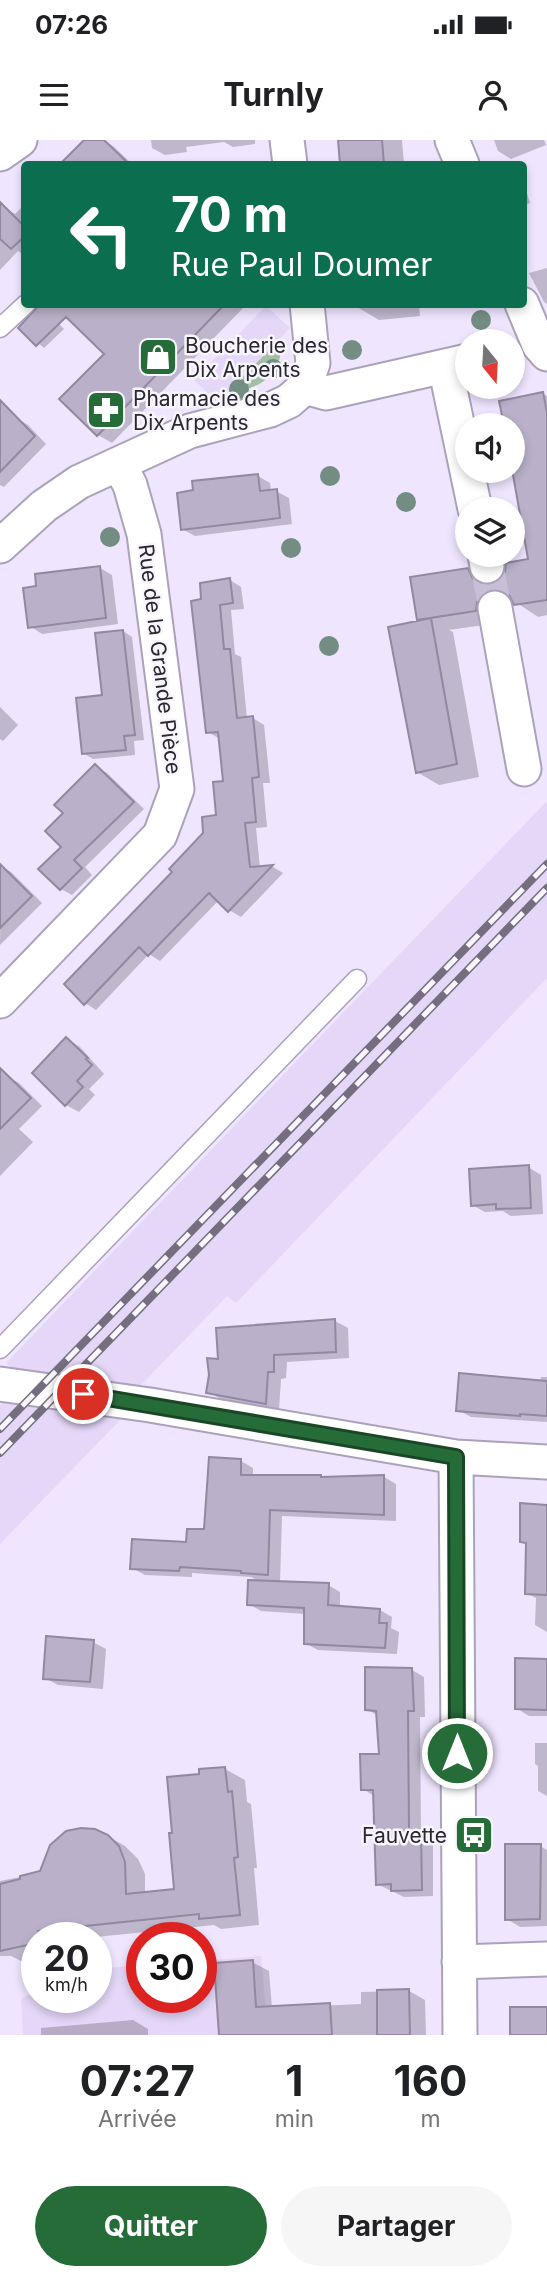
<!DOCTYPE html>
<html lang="fr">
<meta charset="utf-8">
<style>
:root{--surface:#fff;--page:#f6f6f6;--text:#202124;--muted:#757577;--accent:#266c38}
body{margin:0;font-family:Inter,sans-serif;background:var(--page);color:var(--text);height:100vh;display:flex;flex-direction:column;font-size:26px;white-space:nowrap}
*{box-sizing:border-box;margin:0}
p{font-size:23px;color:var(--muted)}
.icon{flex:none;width:38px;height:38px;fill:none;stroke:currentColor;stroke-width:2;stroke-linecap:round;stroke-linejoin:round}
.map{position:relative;height:1895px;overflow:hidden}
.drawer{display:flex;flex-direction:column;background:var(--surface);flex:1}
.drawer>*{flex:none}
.hud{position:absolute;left:21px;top:21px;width:506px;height:147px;border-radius:7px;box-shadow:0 4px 10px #0003;background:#0b6e4f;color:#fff;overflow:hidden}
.needle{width:46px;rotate:162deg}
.tools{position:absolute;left:455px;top:189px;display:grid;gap:14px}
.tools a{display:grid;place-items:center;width:70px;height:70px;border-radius:50%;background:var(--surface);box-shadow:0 4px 10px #0003;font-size:35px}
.speed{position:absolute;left:21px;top:1782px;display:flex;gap:14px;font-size:35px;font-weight:700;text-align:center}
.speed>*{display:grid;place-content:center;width:91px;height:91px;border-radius:50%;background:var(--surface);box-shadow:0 4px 10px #0003;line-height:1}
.speed small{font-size:18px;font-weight:400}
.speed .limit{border:10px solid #d22;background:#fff;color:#111}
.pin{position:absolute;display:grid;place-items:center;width:60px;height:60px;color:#fff;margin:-30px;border:4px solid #fff;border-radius:50%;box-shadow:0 2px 7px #0007}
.me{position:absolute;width:77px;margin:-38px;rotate:0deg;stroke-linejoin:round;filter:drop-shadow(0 0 5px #0008)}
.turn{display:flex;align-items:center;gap:24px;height:147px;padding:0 35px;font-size:32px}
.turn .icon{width:91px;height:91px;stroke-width:2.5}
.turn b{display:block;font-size:49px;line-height:60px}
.eta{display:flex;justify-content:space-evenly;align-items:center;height:119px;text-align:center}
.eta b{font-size:42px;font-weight:700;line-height:49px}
.primary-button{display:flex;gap:14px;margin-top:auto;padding:14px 35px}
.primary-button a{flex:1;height:80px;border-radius:42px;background:var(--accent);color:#fff;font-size:28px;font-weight:700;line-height:80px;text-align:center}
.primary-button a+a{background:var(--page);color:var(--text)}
.status{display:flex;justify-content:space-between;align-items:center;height:49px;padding:0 35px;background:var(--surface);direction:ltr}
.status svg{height:19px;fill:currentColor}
header{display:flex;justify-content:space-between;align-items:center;height:91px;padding:0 35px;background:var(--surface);font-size:32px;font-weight:700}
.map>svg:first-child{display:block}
</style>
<div class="status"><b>07:26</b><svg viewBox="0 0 49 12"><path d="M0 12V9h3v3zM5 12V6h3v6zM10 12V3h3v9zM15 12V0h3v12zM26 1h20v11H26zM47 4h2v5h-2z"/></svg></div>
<header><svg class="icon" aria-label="menu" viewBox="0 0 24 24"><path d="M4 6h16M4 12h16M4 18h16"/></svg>Turnly<svg class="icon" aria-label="person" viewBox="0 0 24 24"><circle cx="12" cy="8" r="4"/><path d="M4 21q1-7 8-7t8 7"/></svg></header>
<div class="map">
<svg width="547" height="1895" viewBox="0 0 547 1895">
<rect width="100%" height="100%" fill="#efe5ff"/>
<path fill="#e4d7f8" d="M266 166 290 188 218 263 194 240Z
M547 661V838L236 1163 227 1156 140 1246 94 1242 122 1278 0 1404V1265L5 1260 18 1233 6 1223Z
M261 1816 268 1895H23L21 1859 37 1850V1857H96V1829L142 1825V1857H201V1821Z"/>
<path fill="#a3c0a7" d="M279 200C281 206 281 210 280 217 275 241 255 247 233 253L229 251Z"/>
<path fill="#0003" d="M103 0 113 6 132 24H63L83 3Z
M151 0H255V4L233 7 224 2 186 7 187 12 165 15 152 8Z
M339 0H402L404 24H342Z
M494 0H544L546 5 511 19 498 11Z
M523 41 530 63 523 66Z
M24 65V115L18 111 0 130V67L1 66 15 74Z
M547 128V164L544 162 529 133Z
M79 164H247L112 303 98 295 62 259 106 214Z
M356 164H419L420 176 379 180 357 167Z
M46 171 64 189 44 208 20 188Z
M543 254 547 256V475L538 477 514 461 504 466 498 483 449 490 453 492 479 637 439 645 417 632 423 481 418 479 468 430 490 443 491 446 534 420 530 418 513 325V285H505L501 262Z
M16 278 28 285 46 304 4 347 0 345V294Z
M258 336 270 343 271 351H276L289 358 292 384 195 396 182 389Z
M100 428 112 435 118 484 42 494 30 486Z
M230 440 241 447 244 469 231 470 235 514 241 517 247 579 253 578 264 585 270 643H263L267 687 256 688 260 728 273 727 283 733 241 777 229 770 219 760 160 821 149 814 96 870 85 863 175 732 218 677 224 642 220 599 208 592 203 461Z
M123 491 132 497 144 600 134 601 135 615 93 619 83 613 104 557Z
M0 567 18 585 3 601 0 599Z
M95 626 107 633 144 669 85 727 92 735 72 755 61 749 65 673Z
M1 726 11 732 42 763 0 805Z
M67 899 80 907 104 934 89 949 95 955 79 972 66 965Z
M7 936 19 943 42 966 19 989 33 1002 0 1036V943Z
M528 1027 541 1035 543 1074 511 1076 503 1071 485 1072 472 1065Z
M335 1181 348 1188 349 1218 287 1222 286 1238 281 1239 279 1270 221 1259 208 1252 220 1221Z
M541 1237H547V1282L471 1277 458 1270 540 1242Z
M241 1321 253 1328V1336L321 1337 324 1338 384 1337 396 1344V1381L282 1376 280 1443 328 1445 340 1452V1468L380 1470 392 1477 391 1488 399 1492 397 1514 318 1510 305 1503 306 1474 261 1471 249 1464 260 1442 251 1437 192 1433V1437L145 1435 132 1428 188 1404 206 1391Z
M547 1367V1492L535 1485 536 1458 526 1453 528 1405 521 1401Z
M93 1502 106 1509 103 1549 58 1545 45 1538Z
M547 1521V1576H529L516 1568Z
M412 1530 424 1537 425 1577H420L421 1693 433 1700V1756L404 1757 377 1744 374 1656 363 1649 381 1616 378 1576 367 1569Z
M535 1603H547V1656L538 1651V1626L535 1624Z
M225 1629 245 1640 247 1662 251 1664 257 1728H254L259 1785 221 1789 214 1785 96 1797H37V1818L21 1821 11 1816H0V1741L41 1733 104 1694 125 1706 138 1719 145 1734V1754L176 1751 174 1694 201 1635Z
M540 1706 547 1710V1786L520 1787 507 1779Z
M252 1822 269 1831 272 1868 361 1864V1852L409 1851 425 1860 426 1895H221Z
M133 1880 148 1889V1895H41V1888Z"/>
<path fill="#bab0c9" stroke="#9288a0" stroke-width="2" d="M84 0H104L129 24H60Z
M338 0H382L384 24H340Z
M0 62 24 86V97L11 109 0 99Z
M40 164H225L97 296 59 259 104 214 66 177 36 206 18 188Z
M543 252 547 272V460L514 465 509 455 501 450 492 449 482 454 477 462 476 471 417 480 410 437 468 428 473 439 480 444 490 445 500 440 505 432 506 423 528 419 513 335V285H504L499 261Z
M0 260 35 296 0 332Z
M258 334 260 351 277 349 280 378 181 390 177 353 193 350 192 341Z
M100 426 106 478 28 488 23 448 36 446 35 434Z
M230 438 233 463 220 465 224 509H230L237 578 253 576 259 637 252 638 256 682 245 683 250 727 273 725 228 772 209 753 148 816 139 807 84 865 64 844 172 732 169 729 203 693 202 677 216 675 213 642 223 641 218 592 206 593 191 461 201 459 200 443Z
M431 478 457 624 416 633 388 487Z
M123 490 135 595 124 596 126 610 82 614 76 558 102 555 95 493Z
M95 624 134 662 74 720 82 728 60 750 38 729 61 707 45 691 63 673 54 665Z
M0 724 32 756 0 788Z
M66 897 88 918 86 919 92 925 77 941 83 947 65 966 32 933Z
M0 928 31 958 0 989Z
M529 1025 531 1068 496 1069V1064L471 1066 469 1029Z
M335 1179 336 1212 274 1215V1232H268L266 1264 206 1253 209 1235 207 1218 218 1219 216 1188Z
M459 1233 547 1241V1276L520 1274V1276L456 1271Z
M209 1317 241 1319V1335H321V1337L384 1335V1375L270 1370 268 1435 241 1433V1431L180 1427 179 1431 130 1429 132 1399 186 1402 187 1389H204Z
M520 1363 547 1365V1455L525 1454 526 1403 520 1402Z
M248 1440 329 1443 328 1465 380 1469 379 1483H387L385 1508 304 1504V1468L247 1465Z
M46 1496 94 1500 90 1542 43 1539Z
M515 1518 547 1519V1570L515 1569Z
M365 1527 412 1528 414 1571H408L409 1691H421L422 1750 391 1751V1744L376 1745 373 1650H361L360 1614H379L376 1571 365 1570Z
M225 1627 228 1652 232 1651 238 1717 234 1718 240 1775 199 1779V1774L38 1791 37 1803 0 1811V1744L20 1739V1736L40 1731 50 1705 66 1691 81 1688 95 1689 108 1695 119 1706 125 1722 126 1754 174 1749 169 1693H172L167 1637 199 1634V1629Z
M505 1704H541L540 1779 505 1780Z
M253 1820 256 1867 330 1863 332 1895H219L214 1823Z
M409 1849 410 1895H377V1850Z
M510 1867H547V1895H510Z"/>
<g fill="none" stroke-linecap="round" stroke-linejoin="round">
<path stroke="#c8bfd6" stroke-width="33" stroke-dasharray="33 17" stroke-linecap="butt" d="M487 426 495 468"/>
<g stroke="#aba2ba" stroke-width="21">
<path id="service" d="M0 188 26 164
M0 1209 357 839"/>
</g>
<g stroke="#aba2ba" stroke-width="37">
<path id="minor" d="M287 0 290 24
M452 0 462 24
M0 14 20 0
M522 164 539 205 547 214
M445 226 475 369
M305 247 326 253 467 221
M0 406 44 366 79 342 190 291 270 270 289 261 305 247 313 223 307 164
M485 415 487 426
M495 468 524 629
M0 861 160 695 177 649 144 394 130 345 119 324
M0 1244 150 1265 456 1317 547 1322
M456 1317 460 1895
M459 1822 547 1819"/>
</g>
<use href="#service" stroke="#fff" stroke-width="18"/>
<use href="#minor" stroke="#fff" stroke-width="33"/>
<g stroke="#756e7f" stroke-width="8">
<path id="rail" d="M0 1289 547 724
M0 1313 547 748"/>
</g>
<use href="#rail" stroke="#f8f6fc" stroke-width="5" stroke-dasharray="16" stroke-linecap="butt"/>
</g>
<g fill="#738d83">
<circle cx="481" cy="180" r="10"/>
<circle cx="352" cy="210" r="10"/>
<circle cx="273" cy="229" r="10"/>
<circle cx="239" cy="249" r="10"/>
<circle cx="330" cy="336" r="10"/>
<circle cx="406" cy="362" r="10"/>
<circle cx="110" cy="397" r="10"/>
<circle cx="291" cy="408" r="10"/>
<circle cx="329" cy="506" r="10"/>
</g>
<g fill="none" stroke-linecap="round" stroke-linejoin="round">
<g stroke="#194624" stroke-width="18">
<path id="route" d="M83 1254 456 1317 457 1613"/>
</g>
<use href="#route" stroke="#266c38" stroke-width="12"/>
</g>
<defs>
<g id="shop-square" transform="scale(2.0125)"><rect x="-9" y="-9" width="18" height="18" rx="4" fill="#266c38" stroke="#f8f6fc"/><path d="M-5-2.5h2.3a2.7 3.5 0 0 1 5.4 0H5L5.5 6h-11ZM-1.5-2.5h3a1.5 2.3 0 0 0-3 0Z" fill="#fff"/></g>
<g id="pharmacy-square" transform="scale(2.0125)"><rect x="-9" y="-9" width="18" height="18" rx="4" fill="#266c38" stroke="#f8f6fc"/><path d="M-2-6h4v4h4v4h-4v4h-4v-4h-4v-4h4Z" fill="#fff"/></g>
<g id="bus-square" transform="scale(2.0125)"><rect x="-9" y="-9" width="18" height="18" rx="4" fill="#266c38" stroke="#f8f6fc"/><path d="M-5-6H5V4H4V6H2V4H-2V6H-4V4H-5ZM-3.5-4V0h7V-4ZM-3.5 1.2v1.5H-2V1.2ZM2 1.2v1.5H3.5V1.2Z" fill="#fff"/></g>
</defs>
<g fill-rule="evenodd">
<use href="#shop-square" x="158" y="217"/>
<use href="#pharmacy-square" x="106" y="270"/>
<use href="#bus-square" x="474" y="1695"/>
</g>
<g text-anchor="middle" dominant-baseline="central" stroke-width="5" stroke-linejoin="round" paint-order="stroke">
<g font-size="21" fill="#2b2731" stroke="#f8f6fc" text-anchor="start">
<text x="185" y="205">Boucherie des<tspan x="185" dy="24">Dix Arpents</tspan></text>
<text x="133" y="258">Pharmacie des<tspan x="133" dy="24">Dix Arpents</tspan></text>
<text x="447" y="1695" text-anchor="end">Fauvette</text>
</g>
<g font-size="21" fill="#2b2731" stroke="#f8f6fc">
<text transform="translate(160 519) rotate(83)">Rue de la Grande Pièce</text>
</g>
</g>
</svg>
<div class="tools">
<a><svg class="needle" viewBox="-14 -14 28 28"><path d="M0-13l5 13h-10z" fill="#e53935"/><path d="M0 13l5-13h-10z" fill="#757577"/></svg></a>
<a><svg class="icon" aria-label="sound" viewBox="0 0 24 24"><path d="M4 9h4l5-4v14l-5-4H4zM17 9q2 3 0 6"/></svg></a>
<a><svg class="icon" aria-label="layers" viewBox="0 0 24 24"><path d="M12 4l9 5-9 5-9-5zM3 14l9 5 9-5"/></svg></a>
</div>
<div class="speed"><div>20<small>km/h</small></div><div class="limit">30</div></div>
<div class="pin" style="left:83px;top:1254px;background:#d93025"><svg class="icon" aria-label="arrive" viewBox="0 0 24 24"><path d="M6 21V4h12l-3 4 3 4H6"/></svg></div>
<svg class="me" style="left:457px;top:1613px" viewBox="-20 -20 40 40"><circle r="17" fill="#266c38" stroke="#fff" stroke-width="3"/><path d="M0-11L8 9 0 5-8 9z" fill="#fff"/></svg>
<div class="hud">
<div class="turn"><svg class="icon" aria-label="left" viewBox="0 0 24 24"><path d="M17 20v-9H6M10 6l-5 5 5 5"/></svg><div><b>70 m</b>Rue Paul Doumer</div></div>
</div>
</div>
<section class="drawer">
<div class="eta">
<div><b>07:27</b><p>Arrivée</p></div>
<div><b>1</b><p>min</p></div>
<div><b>160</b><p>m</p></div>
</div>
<div class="primary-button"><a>Quitter</a><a>Partager</a></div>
</section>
